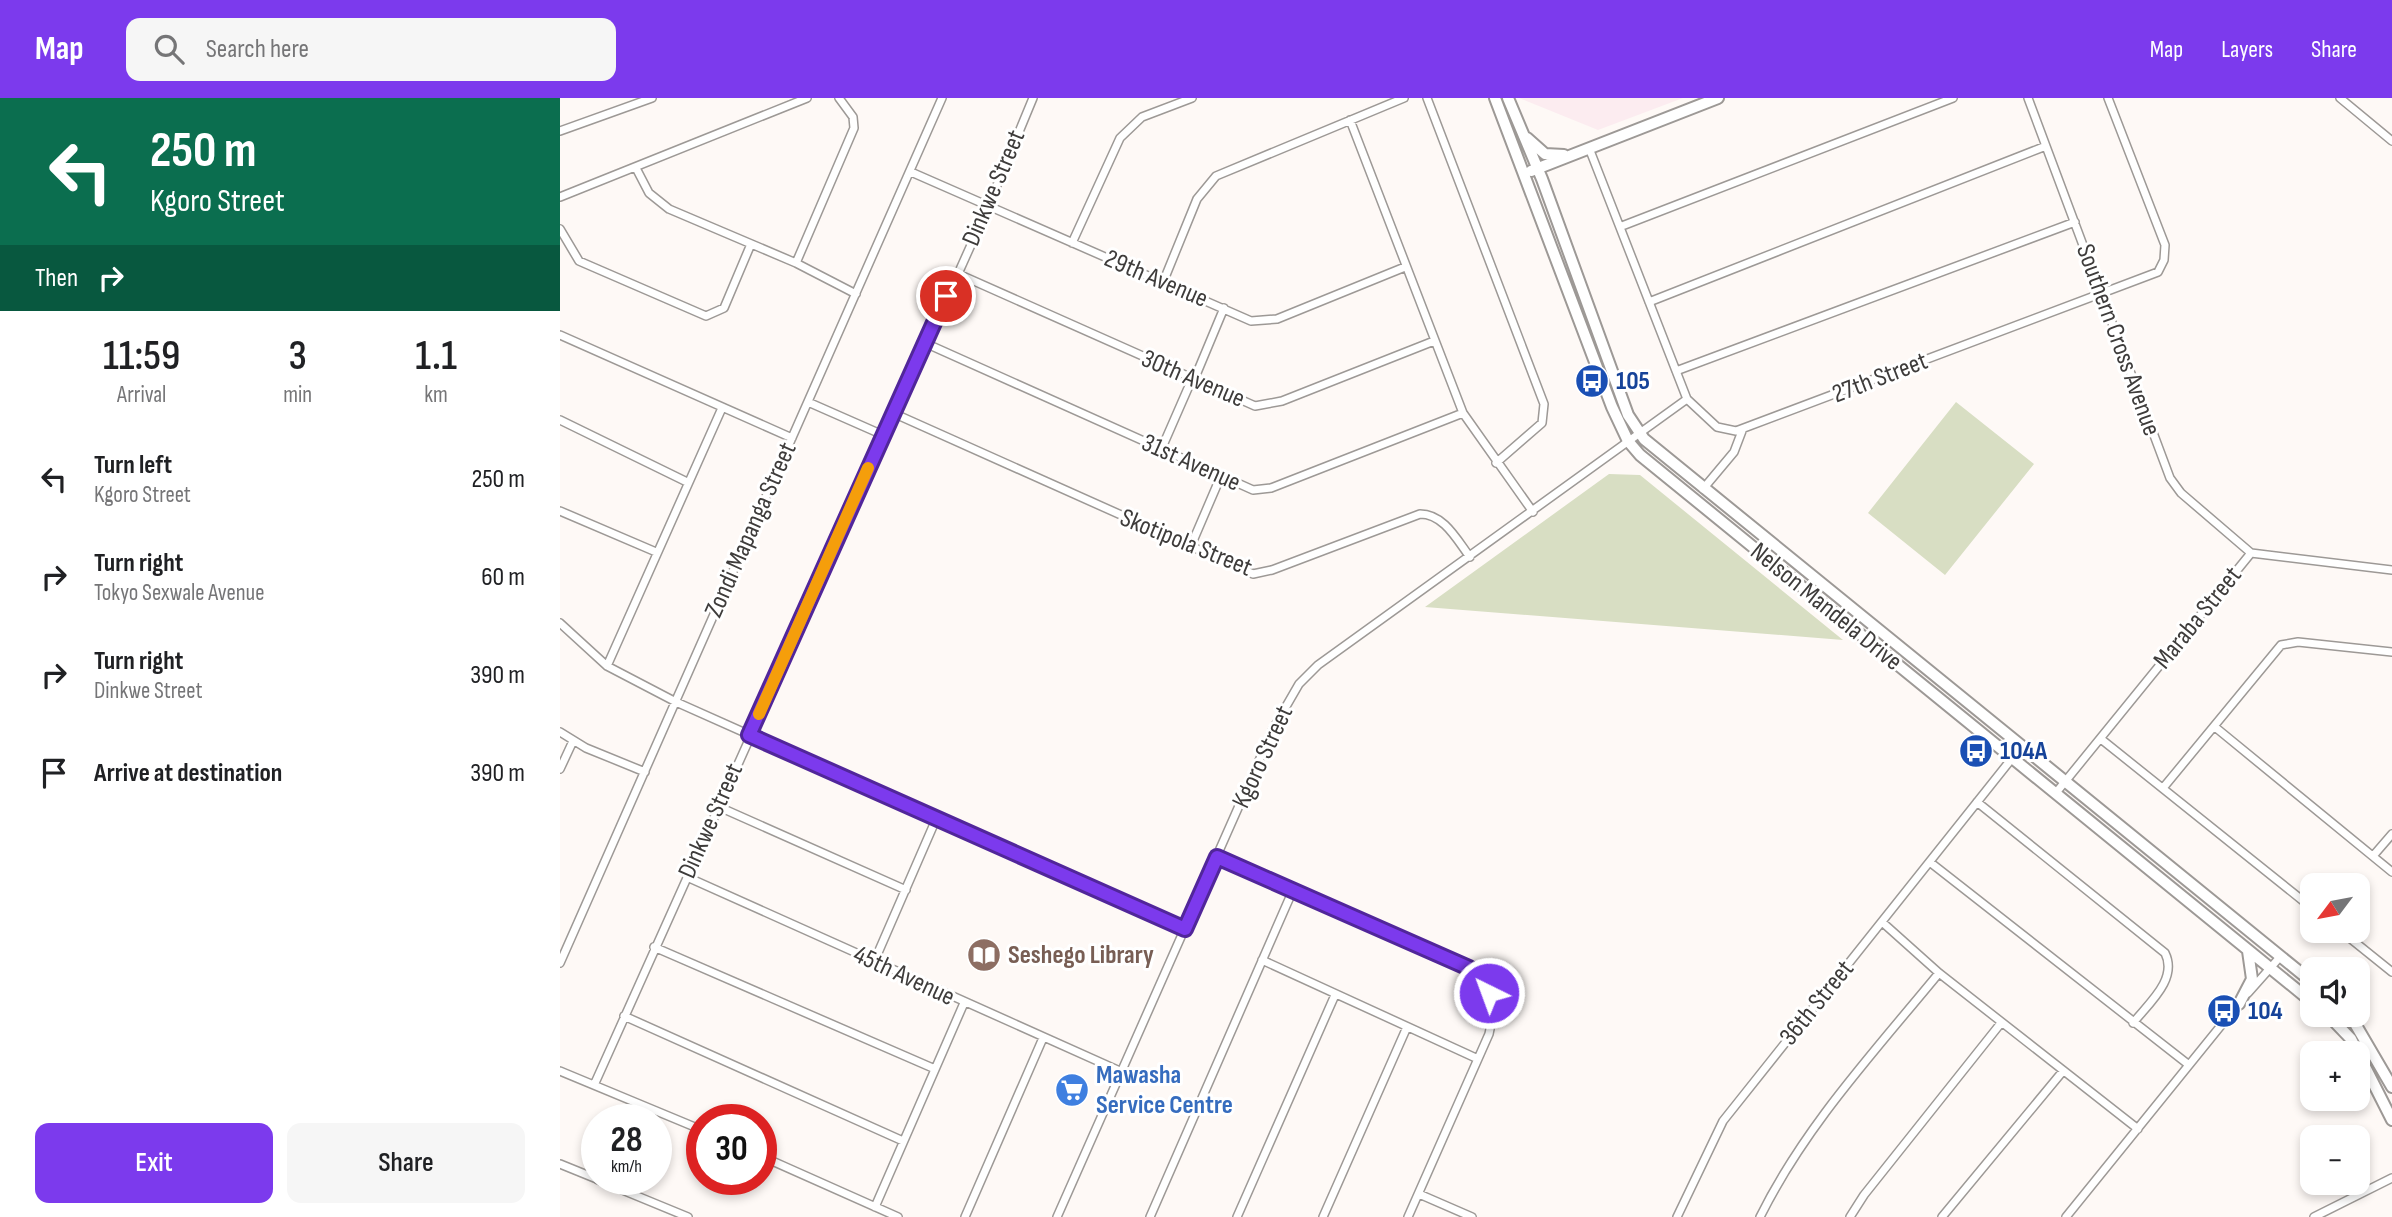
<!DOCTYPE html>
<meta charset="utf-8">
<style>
:root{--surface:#fff;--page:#f6f6f6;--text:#202124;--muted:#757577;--accent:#7c3aed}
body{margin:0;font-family:"Sofia Sans Condensed",sans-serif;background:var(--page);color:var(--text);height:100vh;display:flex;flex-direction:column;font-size:26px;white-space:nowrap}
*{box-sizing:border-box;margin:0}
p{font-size:23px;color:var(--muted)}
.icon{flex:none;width:38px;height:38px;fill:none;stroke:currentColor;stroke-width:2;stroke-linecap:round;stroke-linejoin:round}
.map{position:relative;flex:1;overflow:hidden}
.side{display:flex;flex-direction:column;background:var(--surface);width:560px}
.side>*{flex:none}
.hud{background:#0b6e4f;color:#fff;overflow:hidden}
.needle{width:46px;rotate:238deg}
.buttons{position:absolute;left:1740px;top:775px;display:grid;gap:14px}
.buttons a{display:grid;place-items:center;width:70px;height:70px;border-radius:14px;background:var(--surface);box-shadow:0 4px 10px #0003;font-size:35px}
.speed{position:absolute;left:21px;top:1006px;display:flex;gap:14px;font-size:35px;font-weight:700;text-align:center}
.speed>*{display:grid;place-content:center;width:91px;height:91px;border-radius:50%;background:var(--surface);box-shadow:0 4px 10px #0003;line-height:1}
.speed small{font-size:18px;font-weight:400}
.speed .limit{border:10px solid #d22;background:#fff;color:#111}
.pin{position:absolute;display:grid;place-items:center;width:60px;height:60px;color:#fff;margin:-30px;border:4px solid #fff;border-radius:50%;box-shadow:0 2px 7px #0007}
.me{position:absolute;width:77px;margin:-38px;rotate:318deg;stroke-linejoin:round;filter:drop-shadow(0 0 5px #0008)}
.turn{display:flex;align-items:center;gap:24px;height:147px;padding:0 35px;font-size:32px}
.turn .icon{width:91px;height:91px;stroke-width:2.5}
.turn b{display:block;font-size:49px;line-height:60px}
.then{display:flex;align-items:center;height:66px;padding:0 35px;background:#0003;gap:14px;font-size:26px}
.eta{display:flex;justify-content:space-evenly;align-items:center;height:119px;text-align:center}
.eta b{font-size:42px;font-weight:600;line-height:49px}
.action{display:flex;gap:14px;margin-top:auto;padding:14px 35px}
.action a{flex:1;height:80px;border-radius:14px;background:var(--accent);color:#fff;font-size:28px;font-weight:600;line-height:80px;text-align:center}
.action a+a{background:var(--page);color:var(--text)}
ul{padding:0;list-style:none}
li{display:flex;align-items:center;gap:21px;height:98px;padding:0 35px}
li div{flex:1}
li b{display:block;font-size:26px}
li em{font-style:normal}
header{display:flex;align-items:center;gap:42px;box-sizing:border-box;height:98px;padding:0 35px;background:var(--accent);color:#fff}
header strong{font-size:33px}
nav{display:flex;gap:38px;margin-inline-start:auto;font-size:24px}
.search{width:490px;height:63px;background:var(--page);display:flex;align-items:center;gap:18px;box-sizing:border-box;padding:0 24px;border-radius:14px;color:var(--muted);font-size:26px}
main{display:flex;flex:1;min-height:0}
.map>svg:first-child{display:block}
</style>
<header>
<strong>Map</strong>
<div class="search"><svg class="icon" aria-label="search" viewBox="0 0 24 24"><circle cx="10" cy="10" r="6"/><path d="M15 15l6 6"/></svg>Search here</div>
<nav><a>Map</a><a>Layers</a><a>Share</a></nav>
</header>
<main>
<section class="side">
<div class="hud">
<div class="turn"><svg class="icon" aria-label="left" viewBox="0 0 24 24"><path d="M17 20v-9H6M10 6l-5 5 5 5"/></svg><div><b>250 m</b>Kgoro Street</div></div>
<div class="then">Then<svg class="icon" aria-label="right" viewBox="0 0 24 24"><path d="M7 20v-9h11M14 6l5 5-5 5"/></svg></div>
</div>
<div class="eta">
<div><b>11:59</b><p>Arrival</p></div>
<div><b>3</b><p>min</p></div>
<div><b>1.1</b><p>km</p></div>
</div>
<ul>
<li><svg class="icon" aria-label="left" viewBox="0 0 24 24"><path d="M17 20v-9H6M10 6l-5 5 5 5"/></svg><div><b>Turn left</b><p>Kgoro Street</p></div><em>250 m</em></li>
<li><svg class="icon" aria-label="right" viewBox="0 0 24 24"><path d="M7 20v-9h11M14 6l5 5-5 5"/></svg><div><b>Turn right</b><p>Tokyo Sexwale Avenue</p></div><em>60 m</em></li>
<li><svg class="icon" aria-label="right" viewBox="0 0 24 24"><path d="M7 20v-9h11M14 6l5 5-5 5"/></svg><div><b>Turn right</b><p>Dinkwe Street</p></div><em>390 m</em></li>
<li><svg class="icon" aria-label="arrive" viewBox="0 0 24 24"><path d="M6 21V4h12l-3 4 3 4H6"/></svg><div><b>Arrive at destination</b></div><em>390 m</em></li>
</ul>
<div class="action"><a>Exit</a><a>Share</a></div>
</section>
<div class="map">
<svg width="1832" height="1119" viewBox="0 0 1832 1119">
<rect width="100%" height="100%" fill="#fef9f6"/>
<path fill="#fcecf0" d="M959 0H1123L1038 32Z"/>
<path fill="#d8dec3" d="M1396 304 1474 366 1385 477 1308 415Z
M1049 376 1080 377 1283 542 865 509Z"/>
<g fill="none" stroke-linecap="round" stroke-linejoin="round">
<g stroke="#9d9996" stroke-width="10">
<path id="street" d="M867 0 984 306 982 325 936 365
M1468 0 1610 380 1621 395 1691 455
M1780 0 1832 43
M790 22 903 315 973 414
M0 33 92 0
M1029 50 1127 301 1157 329 1176 333 1598 174 1604 162 1605 147 1548 0
M76 70 89 95 109 111 236 165 296 196
M351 74 691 223 717 221 845 169
M0 99 247 0
M1062 128 1393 0
M0 131 19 163 146 218 164 210 191 146
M512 145 560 40 582 19 632 0
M236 165 294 30 293 19 279 0
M396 175 695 308 722 303 874 243
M604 182 637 101 656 78 844 0
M1089 204 1486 48
M0 237 232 340
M365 245 693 392 711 390 903 315
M1116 273 1515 124
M634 282 664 210
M248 304 323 337
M333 315 693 476 712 472 860 416C884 416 897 442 910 459
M0 322 127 384
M601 352 632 281
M1143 391 1174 354 1182 333
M0 413 96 454
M630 450 660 380
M1691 455 1832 472
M0 525 47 568 116 604 625 831
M47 568 162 310
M1655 629 1832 774
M0 634 26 650 85 674
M1541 641 1752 810
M0 671 13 643
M1603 690 1721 547 1738 544 1832 554
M1495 696 1691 455
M1417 704 1605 855C1618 881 1589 905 1573 925
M157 708 346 792
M1813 758 1832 736
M657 759 909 870C931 887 936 909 929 936L848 1119
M1371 765 1629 967
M127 779 562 974
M1322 824 1379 875 1578 1031
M1781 833 1832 874
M94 849 375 971
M702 862 918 961
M314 864 377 719
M0 865 382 0
M1688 895 1720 859
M64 918 343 1043
M0 973 142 1032
M35 985 428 109 473 0
M201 1058 338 1119
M0 1066 37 1081
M38 1082 128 1119
M859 1096 912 1119
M315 1109 404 905
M405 1119 483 940
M497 1119 713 631 739 586 758 567 1127 301
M590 1119 733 792
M677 1119 775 897
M763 1119 847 929
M1117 1119 1163 1023 1461 649
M1200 1119C1245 1028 1315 953 1379 875
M1290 1119 1304 1097 1441 925
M1382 1119 1503 973
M1506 1119 1680 904
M1754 1119 1832 1080"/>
</g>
<g stroke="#9d9996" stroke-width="14">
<path id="secondary" d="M935 0 1052 309 1068 343 1080 357 1752 904
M948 0 982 81 1068 317 1084 341 1752 884
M967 40 985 56 1004 57
M971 73 1158 0
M1679 906 1692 881 1688 853
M1768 917 1791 941 1832 1022
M1790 917 1832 989"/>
</g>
<use href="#street" stroke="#fff" stroke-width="7"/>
<use href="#secondary" stroke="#fff" stroke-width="10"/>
</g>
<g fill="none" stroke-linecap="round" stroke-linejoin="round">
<g stroke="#51269a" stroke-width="18">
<path id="route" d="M386 198 189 637 625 831 657 759 909 870 924 883 929 895"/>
</g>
<use href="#route" stroke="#7c3aed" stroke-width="12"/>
<path stroke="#f59e0b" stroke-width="12" d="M199 616 308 370"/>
</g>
<defs>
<g id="bus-disc" transform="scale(1.75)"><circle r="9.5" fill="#1a4fb4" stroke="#fff"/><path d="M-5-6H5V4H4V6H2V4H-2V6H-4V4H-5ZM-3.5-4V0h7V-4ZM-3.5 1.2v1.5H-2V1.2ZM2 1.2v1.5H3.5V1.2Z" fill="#fff"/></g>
<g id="library-disc" transform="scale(1.75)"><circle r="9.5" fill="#8d6e63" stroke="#fff"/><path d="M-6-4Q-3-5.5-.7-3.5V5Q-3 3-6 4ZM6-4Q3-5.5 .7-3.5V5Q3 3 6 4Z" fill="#fff"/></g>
<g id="supermarket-disc" transform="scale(1.75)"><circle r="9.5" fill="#3f7fe0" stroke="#fff"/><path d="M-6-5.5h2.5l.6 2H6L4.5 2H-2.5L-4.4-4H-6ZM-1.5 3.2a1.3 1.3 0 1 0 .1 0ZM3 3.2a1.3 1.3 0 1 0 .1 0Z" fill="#fff"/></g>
</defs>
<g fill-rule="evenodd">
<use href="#bus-disc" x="1032" y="283"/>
<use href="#bus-disc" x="1416" y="653"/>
<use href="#library-disc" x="424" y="857"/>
<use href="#bus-disc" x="1664" y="913"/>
<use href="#supermarket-disc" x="512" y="992"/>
</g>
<g text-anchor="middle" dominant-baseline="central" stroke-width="6" stroke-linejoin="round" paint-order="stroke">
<g font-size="26" fill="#3e3c3b" stroke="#fff">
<text transform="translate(434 90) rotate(-67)">Dinkwe Street</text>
<text transform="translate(596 181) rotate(23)">29th Avenue</text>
<text transform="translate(1558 242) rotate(70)">Southern Cross Avenue</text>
<text transform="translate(1320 280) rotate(-21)">27th Street</text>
<text transform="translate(633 281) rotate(23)">30th Avenue</text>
<text transform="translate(631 365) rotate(24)">31st Avenue</text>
<text transform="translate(191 432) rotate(-66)">Zondi Mapanga Street</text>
<text transform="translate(626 445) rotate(22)">Skotipola Street</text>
<text transform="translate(1266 509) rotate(39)">Nelson Mandela Drive</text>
<text transform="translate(1638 520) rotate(-51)">Maraba Street</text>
<text transform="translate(703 659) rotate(-65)">Kgoro Street</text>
<text transform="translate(151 723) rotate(-66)">Dinkwe Street</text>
<text transform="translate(344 878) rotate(25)">45th Avenue</text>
<text transform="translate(1257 905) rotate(-51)">36th Street</text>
</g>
<g font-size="26" font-weight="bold" fill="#164399" stroke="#fff" text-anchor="start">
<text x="1056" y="283">105</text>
<text x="1440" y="653">104A</text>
<text x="1688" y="913">104</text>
</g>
<g font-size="26" font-weight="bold" fill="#785e54" stroke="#fff" text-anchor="start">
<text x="448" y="857">Seshego Library</text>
</g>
<g font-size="26" font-weight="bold" fill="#366cbe" stroke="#fff" text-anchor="start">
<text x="536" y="977">Mawasha<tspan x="536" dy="30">Service Centre</tspan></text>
</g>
</g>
</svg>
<div class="buttons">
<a><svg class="needle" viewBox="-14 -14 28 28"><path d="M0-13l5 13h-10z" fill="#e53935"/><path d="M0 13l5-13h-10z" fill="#757577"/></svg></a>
<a><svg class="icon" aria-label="sound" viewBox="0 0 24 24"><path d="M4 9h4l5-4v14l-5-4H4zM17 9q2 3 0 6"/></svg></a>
<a>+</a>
<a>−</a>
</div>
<div class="speed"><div>28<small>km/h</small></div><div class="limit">30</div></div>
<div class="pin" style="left:386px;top:198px;background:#d93025"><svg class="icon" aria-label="arrive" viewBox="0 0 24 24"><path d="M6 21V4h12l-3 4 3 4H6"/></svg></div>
<svg class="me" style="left:929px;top:895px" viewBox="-20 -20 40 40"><circle r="17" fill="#7c3aed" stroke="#fff" stroke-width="3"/><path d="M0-11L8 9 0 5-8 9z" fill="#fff"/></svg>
</div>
</main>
